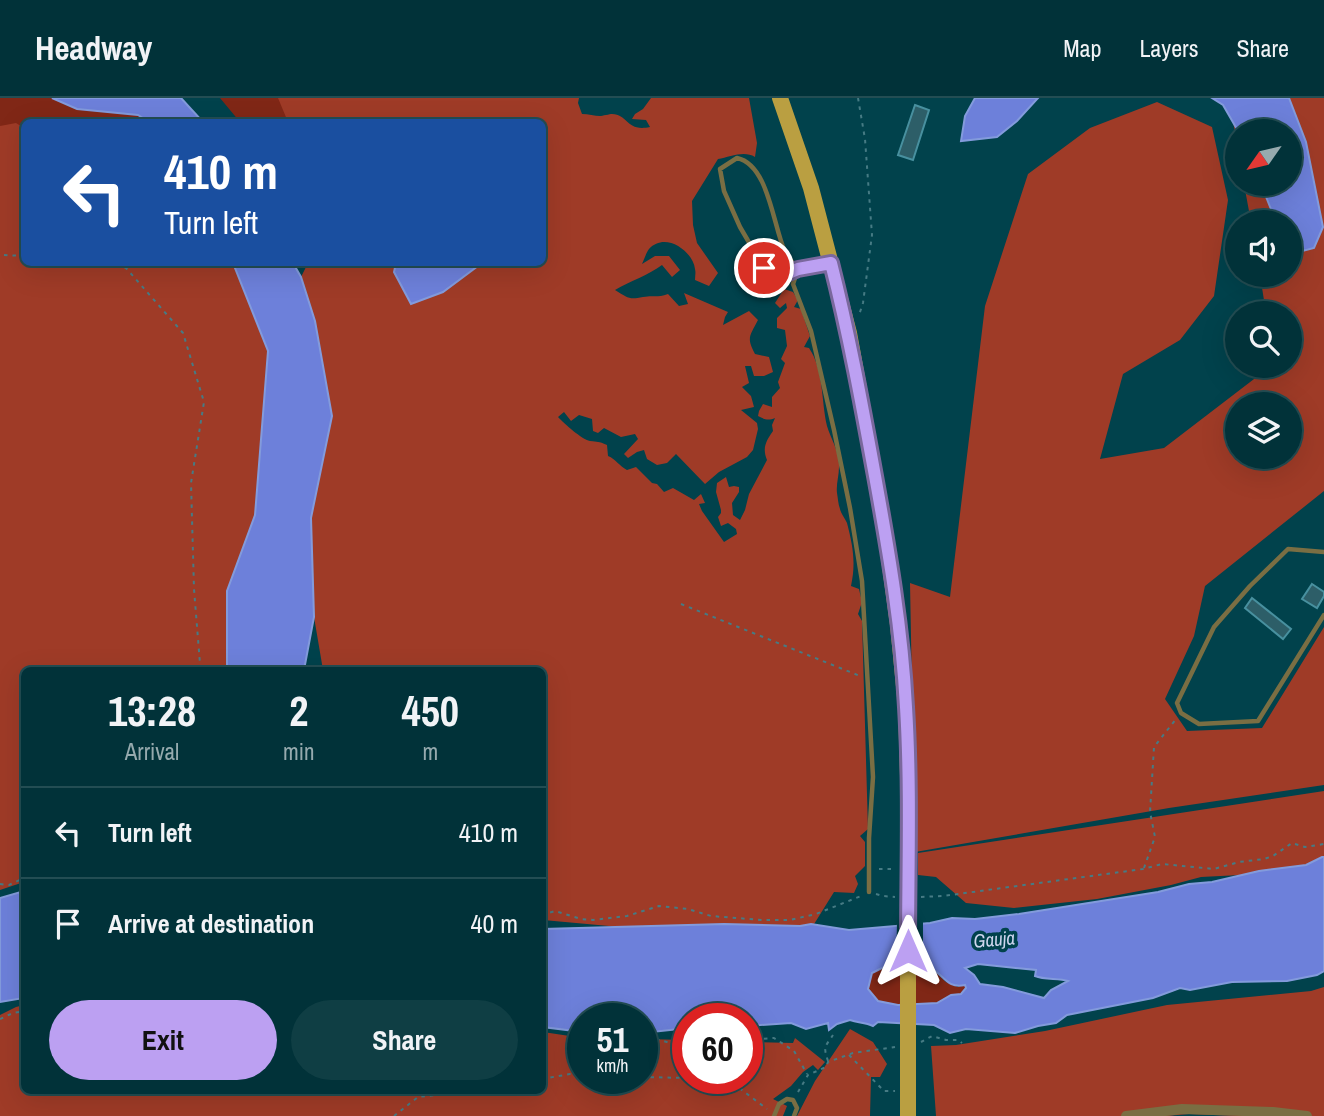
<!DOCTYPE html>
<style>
:root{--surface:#013239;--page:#0f3e44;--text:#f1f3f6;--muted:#96aaae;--line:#234d53;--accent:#bca0f2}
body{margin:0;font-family:"Archivo Narrow",sans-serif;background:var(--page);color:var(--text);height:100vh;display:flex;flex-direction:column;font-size:26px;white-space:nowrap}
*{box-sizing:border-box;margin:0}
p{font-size:23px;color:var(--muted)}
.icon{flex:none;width:38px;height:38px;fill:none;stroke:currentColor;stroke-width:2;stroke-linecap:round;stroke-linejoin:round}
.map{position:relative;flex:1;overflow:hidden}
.panel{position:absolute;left:21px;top:569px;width:525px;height:427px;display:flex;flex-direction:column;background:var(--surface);border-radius:10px;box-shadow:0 7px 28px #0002,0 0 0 2px var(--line)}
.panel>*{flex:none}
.top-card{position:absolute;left:21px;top:21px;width:525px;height:147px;border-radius:10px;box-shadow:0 7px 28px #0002,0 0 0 2px var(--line);background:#1a4fa0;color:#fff;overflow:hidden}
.needle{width:46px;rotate:236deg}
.buttons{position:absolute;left:1225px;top:21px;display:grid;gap:14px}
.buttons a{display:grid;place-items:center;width:77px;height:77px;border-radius:50%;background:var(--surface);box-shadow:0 7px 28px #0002,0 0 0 2px var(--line);font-size:35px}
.speed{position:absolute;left:567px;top:905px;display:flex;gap:14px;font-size:35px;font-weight:700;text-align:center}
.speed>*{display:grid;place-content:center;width:91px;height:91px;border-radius:50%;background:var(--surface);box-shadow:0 7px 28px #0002,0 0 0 2px var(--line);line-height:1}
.speed small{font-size:18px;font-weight:400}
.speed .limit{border:10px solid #d22;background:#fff;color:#111}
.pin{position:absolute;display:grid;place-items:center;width:60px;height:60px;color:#fff;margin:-30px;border:4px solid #fff;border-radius:50%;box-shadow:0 2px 7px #0007}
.me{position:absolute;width:77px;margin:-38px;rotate:0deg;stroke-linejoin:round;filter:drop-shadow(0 0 5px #0008)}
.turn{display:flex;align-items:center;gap:24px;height:147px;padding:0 28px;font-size:32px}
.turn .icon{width:91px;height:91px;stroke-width:2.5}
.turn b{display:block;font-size:49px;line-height:60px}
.eta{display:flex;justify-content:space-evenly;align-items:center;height:119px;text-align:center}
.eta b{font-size:42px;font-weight:700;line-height:49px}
.primary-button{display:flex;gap:14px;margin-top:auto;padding:14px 28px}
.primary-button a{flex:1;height:80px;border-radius:42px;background:var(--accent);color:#111;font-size:28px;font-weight:700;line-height:80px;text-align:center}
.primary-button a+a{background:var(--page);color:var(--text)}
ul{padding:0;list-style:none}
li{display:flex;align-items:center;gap:21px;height:91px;padding:0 28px;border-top:2px solid var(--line)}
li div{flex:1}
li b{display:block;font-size:26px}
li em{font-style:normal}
header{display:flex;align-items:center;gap:42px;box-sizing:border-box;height:98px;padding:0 35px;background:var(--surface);border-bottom:2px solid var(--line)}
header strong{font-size:33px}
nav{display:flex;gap:38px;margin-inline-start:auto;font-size:24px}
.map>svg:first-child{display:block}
</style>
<header>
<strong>Headway</strong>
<nav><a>Map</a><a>Layers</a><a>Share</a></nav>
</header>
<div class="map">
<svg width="1324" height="1018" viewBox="0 0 1324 1018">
<rect width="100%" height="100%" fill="#01424c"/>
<path fill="#802716" d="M0 0H52L77 11 138 17 149 24H24V98L0 112Z
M220 0H288L299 24H240Z
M899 866 920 867 931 870 946 884 958 889 962 886 966 887V890L961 896 951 897 937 905 898 907 878 903 868 892 872 875 882 870Z"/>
<path fill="#9f3b27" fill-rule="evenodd" d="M278 0H579L578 5 582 16C588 16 595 18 600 18 602 18 610 16 612 16 629 17 626 34 650 29L646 22 632 21 635 16 643 11 651 0H749L757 45 755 59C744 52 730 59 718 61L692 103 693 127 697 145 718 175 709 188 695 182C695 178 696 175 695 171 693 153 665 133 649 151 646 155 644 162 642 166L655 158H669L680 172 672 179 662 167C649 177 630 183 615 192 628 200 629 202 643 199 653 197 657 200 668 196L679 208 688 206 684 195 728 214 725 219 723 227 749 213 758 222C750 238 746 239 755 256L769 259 773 274 764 278H754L751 268H745L749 285 742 289 751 298 754 309 741 312 757 325 758 331 753 352 747 359 719 374 705 386 676 356 667 365 657 367 647 361 644 352 637 354 628 360 624 356 638 341 635 336 621 339 604 330 598 335 593 333 592 321 579 317 571 323 564 314 558 319C565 326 581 341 590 343 598 344 598 343 607 347L608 358C616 361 619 368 627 372L636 369 652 385 657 386 664 394 673 390 694 402 701 396 705 405 699 406 702 413 724 444 737 436 736 431 728 425 721 428 718 419 721 415V412L716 394 717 385 726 379 729 389 734 388 739 389V394L732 405 733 417 740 422 745 412 749 396 767 362C762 350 766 343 773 333L772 327 775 320C768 323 764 321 758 318L759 313 763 306 772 309V299L780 290 778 284 785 265 781 261 787 248 785 232 777 230V220L787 210 786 205 780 210 775 205 784 191 793 194 798 202 794 209 801 211 810 238 804 249 809 250C824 272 821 302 827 328 831 341 840 355 839 369 839 378 836 386 837 395 838 400 838 406 840 411 841 416 845 420 847 425 853 448 856 465 851 488L859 491 862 504 858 516 862 523 868 731 860 738 865 744V768L855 778 858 786 854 795 834 794 811 831 620 829 543 822 542 572H323L314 519 311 420 332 318 315 223 301 179 308 165 542 164V24H288Z
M1229 0H1324V393L1205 488 1194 538 1165 601 1187 633 1262 630 1324 529V687L1169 710 915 754 910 485 950 499 985 208 1028 76 1090 30 1157 4 1212 29 1228 102 1214 198 1180 242 1123 276 1100 361 1164 350 1271 268H1290V215H1266L1260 177H1290V124H1251L1244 86H1290V33H1237V46ZM1237 306H1290V359H1237Z
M16 25 24 30V164L233 165 268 253 255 417 227 493V572H24V784L0 792V28Z
M1324 693V763L1260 776 1201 779 1171 787 1097 801 1014 810 966 805 936 779 918 777V755Z
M1324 889V1018H1238L1189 1016 1166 1018H936L931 948 956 947 1045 933 1167 907 1311 893Z
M24 907V992H542L543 934 583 940V980H642V941L688 942V980H747V944L793 945 795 940 825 964 818 972 813 967 803 974 791 988 773 1001 787 1008 783 1018H0V917L16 909Z
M850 931 873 944 887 966 880 979H871L870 1018H797L815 983Z"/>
<path fill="#6d80da" stroke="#839bdc" stroke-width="2" fill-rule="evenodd" d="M52 0H181L203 24H149L138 17 77 11Z
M975 0H1038L1017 23 997 39 961 43 965 18Z
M1212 0H1289L1306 44 1323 129 1314 150 1291 156 1290 124H1276L1261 86H1290V33H1238L1223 7Z
M233 165H293L301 179 315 223 332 318 311 420 314 519 304 572H227V493L255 417 268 253Z
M396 165V164L482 165 443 194 411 206 394 174Z
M1322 759H1324V873L1317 877 1287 883 1232 884 1190 892 1180 890 1153 900 1067 917 1056 925 1038 928 1015 935 966 931 950 935 934 927 878 924 873 928C865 924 858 925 850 922L837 926 829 932 828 925 806 931 791 925 747 928V920H688V930L643 935 642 920H583V934L543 929V831L724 826 800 828 811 826 849 832 930 825 952 820 975 821 1019 816 1158 794 1189 786 1212 784 1259 773 1306 767ZM899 866C909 867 921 866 930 870 945 877 946 891 965 887L966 890 961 896 951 897 937 905 898 907 878 903 868 891 872 875 882 870ZM978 866 1036 872 1035 878C1045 882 1058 880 1068 883L1051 892 1044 900 1003 889 980 886 974 877 965 870Z
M24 793V900L0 904V800Z"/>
<path fill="#01424c" d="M923 822V872L896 871 897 824Z"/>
<path fill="#2d5e68" stroke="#48909f" stroke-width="2" d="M915 7 929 12 913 62 898 57Z
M1312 486 1324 494V498L1317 510 1302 501Z
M1252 500 1291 531 1283 541 1245 510Z"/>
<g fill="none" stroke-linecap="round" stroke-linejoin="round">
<path stroke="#467b84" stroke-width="2" stroke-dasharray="3.5 5" stroke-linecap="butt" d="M858 0 865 41 872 137 863 205 859 217
M4 157 24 158
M91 164 126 170 183 235 204 304 191 385 194 491 200 566 202 572
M681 506 860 578
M1144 770 1155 739 1150 714 1154 649 1176 621
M879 771H894
M0 786 9 787 24 780
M876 796 883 798 895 799
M921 799 943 798 1143 771 1162 766 1214 771 1239 764 1264 761 1273 758 1292 745 1305 749 1324 746
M542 817 555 813 581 821 593 822 627 818 659 808 688 811 711 818 762 822H790L816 816 861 798
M0 921 13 915 24 913
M656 941 670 945 683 941 688 942
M747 942 774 940 794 953 807 976
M921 944 932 938 946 942H958L962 945
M849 957 884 993H895
M828 963C823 948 825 949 833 937
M642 979 688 980
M726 980 767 1011
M542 981 570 976 583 977
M412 992 418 998
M798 994 808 977 826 969 828 964 853 955 895 949
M394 1018 418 999 479 992"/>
<path stroke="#7a6e43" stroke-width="4.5" d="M798 171 793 186 811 233 834 332 850 410 862 483 873 679 869 740V794
M798 172 779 179 764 170 740 129 724 93 720 71 737 60C769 67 773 128 785 154 788 160 794 166 798 171L827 166
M1324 454 1288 451 1250 488 1214 529 1177 605 1181 615 1199 626 1258 623 1324 517
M774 1018 779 1006 787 1001 793 1002 797 1010 794 1018"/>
<path stroke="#7a6e43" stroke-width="10" d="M1126 1018 1182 1011 1273 1014 1307 1018"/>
<path stroke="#ba9f41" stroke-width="16" d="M780 0 811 90 849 235 887 446 898 527 906 609 909 712 908 772
M908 1018V988"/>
<path stroke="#ba9f41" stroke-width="16" d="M908 988V772"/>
</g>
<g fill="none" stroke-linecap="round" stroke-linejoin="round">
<g stroke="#7a689d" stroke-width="18">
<path id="route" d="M764 170 779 179 798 171 831 165C849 236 862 307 875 378 889 455 902 531 906 609 911 690 908 772 908 853"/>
</g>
<use href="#route" stroke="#bca0f2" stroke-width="12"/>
</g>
<g text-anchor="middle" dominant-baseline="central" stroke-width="7" stroke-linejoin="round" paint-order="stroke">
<g font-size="19" font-style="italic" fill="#cfd6ee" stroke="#01424c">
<text transform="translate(994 841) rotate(-5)">Gauja</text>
</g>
</g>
</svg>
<div class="buttons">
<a><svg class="needle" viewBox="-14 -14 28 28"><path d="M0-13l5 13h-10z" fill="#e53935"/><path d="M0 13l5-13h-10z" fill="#96aaae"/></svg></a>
<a><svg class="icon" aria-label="sound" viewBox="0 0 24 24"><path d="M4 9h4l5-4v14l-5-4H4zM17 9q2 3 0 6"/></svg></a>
<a><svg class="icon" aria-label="search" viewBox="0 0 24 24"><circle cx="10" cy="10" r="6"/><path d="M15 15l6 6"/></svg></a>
<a><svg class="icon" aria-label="layers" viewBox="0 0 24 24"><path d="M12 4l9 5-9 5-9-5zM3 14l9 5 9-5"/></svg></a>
</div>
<div class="speed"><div>51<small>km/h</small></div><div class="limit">60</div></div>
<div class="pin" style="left:764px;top:170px;background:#d93025"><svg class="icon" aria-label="arrive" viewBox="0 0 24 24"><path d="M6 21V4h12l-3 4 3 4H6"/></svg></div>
<svg class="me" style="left:908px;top:853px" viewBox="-20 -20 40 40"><path d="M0-17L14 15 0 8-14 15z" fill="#bca0f2" stroke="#fff" stroke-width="4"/></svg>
<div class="top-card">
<div class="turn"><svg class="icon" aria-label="left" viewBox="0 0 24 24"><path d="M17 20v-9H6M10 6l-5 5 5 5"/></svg><div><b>410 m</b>Turn left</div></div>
</div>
<section class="panel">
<div class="eta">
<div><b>13:28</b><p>Arrival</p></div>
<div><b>2</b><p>min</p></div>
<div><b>450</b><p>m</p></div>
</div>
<ul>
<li><svg class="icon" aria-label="left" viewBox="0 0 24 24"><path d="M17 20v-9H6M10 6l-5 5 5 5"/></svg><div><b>Turn left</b></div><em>410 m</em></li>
<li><svg class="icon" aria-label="arrive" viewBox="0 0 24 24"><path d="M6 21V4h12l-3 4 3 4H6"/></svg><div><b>Arrive at destination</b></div><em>40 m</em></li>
</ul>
<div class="primary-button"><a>Exit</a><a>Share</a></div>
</section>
</div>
